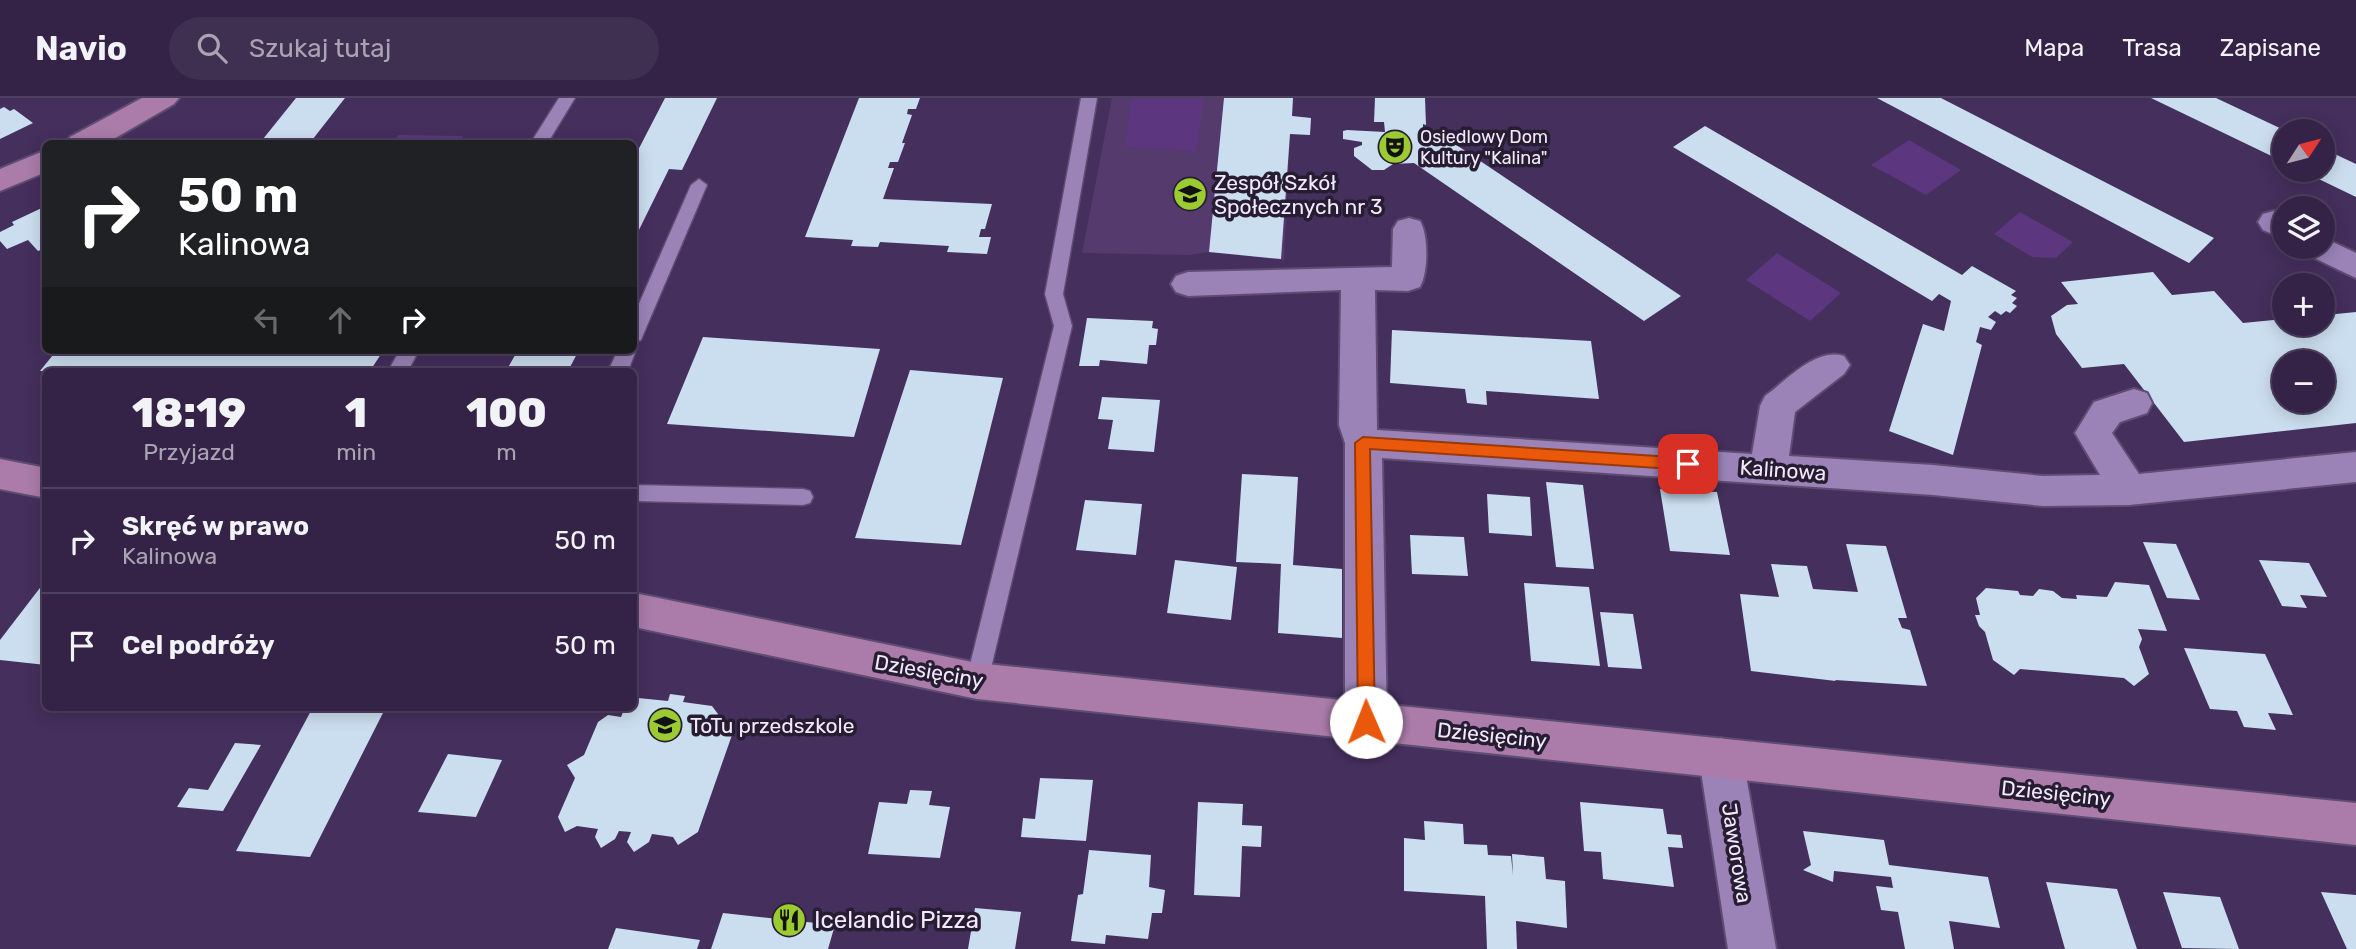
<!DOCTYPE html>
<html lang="pl">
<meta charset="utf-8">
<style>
:root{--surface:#342346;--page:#3f2f51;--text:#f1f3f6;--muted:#a9a4b3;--line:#4e405f}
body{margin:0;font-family:Rubik,sans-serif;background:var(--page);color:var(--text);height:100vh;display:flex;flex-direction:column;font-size:26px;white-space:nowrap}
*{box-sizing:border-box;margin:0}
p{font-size:23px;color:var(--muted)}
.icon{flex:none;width:38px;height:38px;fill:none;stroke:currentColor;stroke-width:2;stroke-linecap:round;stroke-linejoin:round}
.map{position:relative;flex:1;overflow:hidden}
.drawer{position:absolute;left:42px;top:270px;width:595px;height:343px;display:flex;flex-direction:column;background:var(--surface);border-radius:10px;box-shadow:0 4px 18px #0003,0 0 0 2px var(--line)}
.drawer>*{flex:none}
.hud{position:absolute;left:42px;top:42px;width:595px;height:214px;border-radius:10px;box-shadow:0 4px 18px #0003,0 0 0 2px var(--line);background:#202124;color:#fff;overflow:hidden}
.needle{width:46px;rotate:54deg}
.controls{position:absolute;left:2272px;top:21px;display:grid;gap:14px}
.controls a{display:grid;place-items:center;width:63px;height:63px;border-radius:50%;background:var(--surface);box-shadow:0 4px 18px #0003,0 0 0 2px var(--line);font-size:35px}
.pin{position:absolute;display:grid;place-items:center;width:60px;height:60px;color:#fff;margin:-30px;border-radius:14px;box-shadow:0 4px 10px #0006}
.me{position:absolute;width:77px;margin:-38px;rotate:359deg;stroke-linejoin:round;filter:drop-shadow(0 0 5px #0008)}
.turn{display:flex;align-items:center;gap:24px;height:147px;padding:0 21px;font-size:32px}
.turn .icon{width:91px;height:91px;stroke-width:2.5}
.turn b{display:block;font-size:49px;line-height:60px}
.lanes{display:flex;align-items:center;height:66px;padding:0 21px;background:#0003;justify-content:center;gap:35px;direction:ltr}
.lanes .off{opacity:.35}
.eta{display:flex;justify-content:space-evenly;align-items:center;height:119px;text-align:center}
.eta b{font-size:42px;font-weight:800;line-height:49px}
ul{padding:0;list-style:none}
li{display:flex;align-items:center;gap:21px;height:105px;padding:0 21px;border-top:2px solid var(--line)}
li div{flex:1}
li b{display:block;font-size:26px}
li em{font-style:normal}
header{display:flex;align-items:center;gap:42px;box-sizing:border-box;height:98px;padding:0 35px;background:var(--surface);border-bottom:2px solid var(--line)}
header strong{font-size:33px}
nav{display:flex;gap:38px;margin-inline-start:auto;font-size:24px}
.search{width:490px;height:63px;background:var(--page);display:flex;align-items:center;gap:18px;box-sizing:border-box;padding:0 24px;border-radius:38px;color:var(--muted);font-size:26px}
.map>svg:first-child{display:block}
</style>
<header>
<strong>Navio</strong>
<div class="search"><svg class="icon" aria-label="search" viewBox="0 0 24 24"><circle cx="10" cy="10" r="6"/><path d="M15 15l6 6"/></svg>Szukaj tutaj</div>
<nav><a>Mapa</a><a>Trasa</a><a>Zapisane</a></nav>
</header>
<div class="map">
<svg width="2356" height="851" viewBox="0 0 2356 851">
<rect width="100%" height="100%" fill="#452f5d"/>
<path fill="#543a6d" d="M1112 0H1293L1292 18 1311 20 1310 37 1290 36 1284 162 1209 154 1189 157 1082 155Z"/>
<path fill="#5c367f" d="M1132 0H1204L1196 53 1125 49Z
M398 37 463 38 459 45H393Z
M1909 42 1961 72 1926 97 1871 67Z
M2020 114 2073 144 2056 160 2032 159 1994 136Z
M1777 155 1841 195 1810 223 1746 182Z"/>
<path fill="#cbdeef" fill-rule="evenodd" d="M296 0H345L309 46H259Z
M665 0H717L682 72 669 71 634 142V60Z
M859 0H920L916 11H908L907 16 912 17 902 45H905L898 64H890L888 70H894L883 101 992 106 985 131H981L979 139H991L987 156 947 154 949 148 880 144 878 149 851 148 853 142 805 139Z
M1224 0H1293L1292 18 1311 20 1310 37 1290 36 1281 161 1209 154Z
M1375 0H1425L1426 27 1423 26V35L1436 36V42L1448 46 1452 44 1681 198 1644 223 1414 65 1393 66 1384 72H1372L1354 58V50L1362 47V44L1343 41V33L1347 32 1385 34 1384 24H1374Z
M1877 0H1941L2214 140 2189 165Z
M2151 0H2216L2284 32V64Z
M4 9 10 13 14 11 33 25 0 41V11Z
M1705 28 1962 177 1972 168 2016 193 2011 197 2017 200 2012 205 2017 208 2010 215 2006 213 2001 217 1995 213 1988 219 1996 224 1991 232 1980 229 1976 244 1982 247 1953 357 1889 333 1923 226 1944 233 1951 203 1939 196 1932 203 1673 49Z
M2322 50 2356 66V99L2300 72H2322Z
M46 108V150L38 153 28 142 7 151 0 143V134L14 127 12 124Z
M2153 174 2172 197 2214 193 2243 225 2284 221V226H2322V213L2326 217 2356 214V325L2184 344 2124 266 2082 270 2056 236 2051 218 2067 207 2078 206 2061 184ZM2284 264H2322V303H2284Z
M1087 220 1153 223 1152 230 1158 231 1156 247H1149L1147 266 1100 262 1099 268H1079Z
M1392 232 1591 243 1599 301 1486 293 1487 307 1467 305 1465 291 1390 285Z
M703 239 880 251 854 339 667 326Z
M57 252H374L383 253 370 273H40Z
M518 252H579L568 273H506Z
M910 272 1003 280 961 447 855 440Z
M1102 299 1160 302 1154 354 1108 351 1113 322 1098 321Z
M1242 376 1298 379 1293 467 1342 471V540L1278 535 1281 466 1236 464Z
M1546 384 1583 387 1594 471 1556 469Z
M1660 391 1717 394 1730 457 1670 453Z
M1487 396 1530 399 1532 438 1489 435Z
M1085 402 1142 406 1136 457 1076 452Z
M1410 437 1464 439 1468 478 1412 476Z
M2143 444 2176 446 2200 502 2167 500Z
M1846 446 1886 448 1907 520H1898L1902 530 1910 532 1927 588 1835 582 1836 583 1751 573 1740 496 1779 499 1771 466 1807 468 1813 491 1858 494Z
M1175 462 1237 469 1231 522 1167 515Z
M2259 462 2309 465 2327 499 2300 497 2307 510 2282 508Z
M46 482V567L0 562V542Z
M2115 484 2149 487 2167 533 2138 531 2142 541 2139 549 2149 576 2134 588 2124 580 2020 571 2014 577 1993 562 1985 534 1979 528 1975 517H1980L1976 500 1986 490 2018 493 2020 497 2033 498 2039 491 2053 493 2062 500 2077 501 2076 497 2107 499Z
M1524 485 1589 489 1600 568 1531 563Z
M1600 514 1633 516 1642 571 1608 569Z
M2184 550 2265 556 2293 617 2268 615 2276 632 2244 629 2237 613 2210 611Z
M670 596 685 598 683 604 712 608 718 616 713 629 728 631 732 637 698 734 678 747 673 739 652 736 649 744 634 754 627 744 631 734 619 733 615 741 601 750 595 739 598 731 577 728 565 734 558 719 575 680 567 667 584 657 598 624 608 617 621 619 625 609H634V602L638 600 668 603Z
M313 609H386L310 759 236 753Z
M235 645 261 647 223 713 177 709 189 690 208 692Z
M448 656 502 662 476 719 418 714Z
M1040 680 1093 682 1086 743 1021 739 1023 720 1035 721Z
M910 692 932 693 929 707 950 709 940 760 868 756 879 704 907 706Z
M1198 704 1243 706 1242 727 1262 728 1261 749 1242 748 1240 799 1194 797Z
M1580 704 1663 711 1667 736 1681 737 1683 750 1668 749 1674 789 1603 781 1601 754 1584 753Z
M1424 723 1463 726 1464 746 1487 747 1488 757 1511 758 1513 777 1512 756 1544 759 1546 781 1565 783 1567 830 1516 823 1517 851H1487L1485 798 1404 793V740L1425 742Z
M1803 733 1884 742 1889 767 1988 779 2000 830 1949 823 1954 851H1905L1898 814 1881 812 1876 788 1893 790 1891 779 1834 773 1833 784 1803 772 1811 767Z
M1089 752 1151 757 1149 789 1165 792 1162 815H1152L1148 841 1106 837 1105 846 1071 843 1078 797 1083 796Z
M2046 784 2117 791 2137 851H2065Z
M2163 794 2220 799 2239 851 2182 850Z
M2321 794 2356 797V851H2347Z
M975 810 1021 814 1015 851H968Z
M723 815 835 827 828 851H711Z
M616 830 700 842 697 851H608Z"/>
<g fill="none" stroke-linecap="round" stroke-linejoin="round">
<g stroke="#5f4c72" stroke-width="3">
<path id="lane" d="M559 0H575L547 46H530Z
M1081 0H1097L1063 196 1072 228 988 583 985 590 977 593 969 590 966 583 1054 228 1045 196Z
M699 81 707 87 643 237 641 242 634 244V217L691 87Z
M634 247 636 252 628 273H608L618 252H634Z
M400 252H419L408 273H388Z
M634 387 803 391 810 393 813 399 810 405 803 407 634 403Z"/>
</g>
<g stroke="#5f4c72" stroke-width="4">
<path id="street" d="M2274 113 2284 116V141L2263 132 2258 124 2263 116Z
M1409 120 1420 123C1429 138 1428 175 1420 189L1408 193 1375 192 1377 332 1752 356 1760 308 1765 298C1787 282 1816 249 1844 258L1850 267 1844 276 1795 314 1789 358 1933 367 2043 378 2100 377 2075 335 2094 304 2134 291 2147 295 2152 305 2147 315 2120 324 2112 335 2139 376 2356 354V384L2129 407 2043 408 1933 397 1382 360 1387 624 1381 638 1366 643 1351 638 1345 624V345L1339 327 1341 192 1188 198 1176 194 1171 186 1176 178 1188 174 1392 169 1393 131 1398 123Z
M2322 139 2356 155V180L2308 157 2303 149H2322Z
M1721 640 1736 646 1743 660 1776 851H1728L1699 660 1706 646Z"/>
</g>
<g stroke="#5f4c72" stroke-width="4">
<path id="secondary" d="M142 0H179L174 6 105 46H66L70 39Z
M46 52V74L0 93V71Z
M0 361 46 370V400L0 391Z
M634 495 977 565 2356 705V747L977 601 634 529Z"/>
</g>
<use href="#lane" fill="#9b83b8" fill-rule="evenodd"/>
<use href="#street" fill="#9b83b8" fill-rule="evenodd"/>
<use href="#secondary" fill="#ab7ca9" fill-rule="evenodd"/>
</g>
<path fill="#ea580c" stroke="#983908" stroke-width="2" d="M1363 339 1688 360 1695 366 1688 372 1370 351 1375 624 1373 630 1366 632 1360 630 1358 624 1355 345Z"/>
<defs>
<g id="theatre-disc" transform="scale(1.75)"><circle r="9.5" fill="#9cca31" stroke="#271d32"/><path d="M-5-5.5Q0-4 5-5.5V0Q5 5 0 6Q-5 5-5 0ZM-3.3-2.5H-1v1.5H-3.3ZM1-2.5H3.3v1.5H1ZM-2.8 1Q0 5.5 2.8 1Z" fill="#111"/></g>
<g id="school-disc" transform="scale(1.75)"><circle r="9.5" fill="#9cca31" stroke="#271d32"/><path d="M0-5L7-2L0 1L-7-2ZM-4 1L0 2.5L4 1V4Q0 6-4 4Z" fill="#111"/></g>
<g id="restaurant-disc" transform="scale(1.75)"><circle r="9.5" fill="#9cca31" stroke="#271d32"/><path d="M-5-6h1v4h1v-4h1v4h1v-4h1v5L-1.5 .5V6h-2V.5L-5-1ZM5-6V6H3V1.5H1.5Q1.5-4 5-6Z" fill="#111"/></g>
</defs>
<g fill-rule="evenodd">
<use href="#theatre-disc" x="1395" y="49"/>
<use href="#school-disc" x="1190" y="96"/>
<use href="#school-disc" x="665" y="627"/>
<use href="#restaurant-disc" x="789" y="822"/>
</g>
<g text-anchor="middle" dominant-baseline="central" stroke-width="7" stroke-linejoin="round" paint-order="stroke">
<g font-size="18" fill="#f2eafc" stroke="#271d32" text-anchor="start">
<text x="1420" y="39">Osiedlowy Dom<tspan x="1420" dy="21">Kultury "Kalina"</tspan></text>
</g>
<g font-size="21" fill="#f2eafc" stroke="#271d32" text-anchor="start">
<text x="1214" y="84">Zespół Szkół<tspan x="1214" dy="24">Społecznych nr 3</tspan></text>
<text x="690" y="627">ToTu przedszkole</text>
</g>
<g font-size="21" fill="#f2eafc" stroke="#271d32">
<text transform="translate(1783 372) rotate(4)">Kalinowa</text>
<text transform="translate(929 573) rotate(10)">Dziesięciny</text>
<text transform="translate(1492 637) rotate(6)">Dziesięciny</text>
<text transform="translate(2056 695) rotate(6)">Dziesięciny</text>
<text transform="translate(1737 755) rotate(81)">Jaworowa</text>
</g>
<g font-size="24" fill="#f2eafc" stroke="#271d32" text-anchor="start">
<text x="814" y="822">Icelandic Pizza</text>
</g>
</g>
</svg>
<div class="controls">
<a><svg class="needle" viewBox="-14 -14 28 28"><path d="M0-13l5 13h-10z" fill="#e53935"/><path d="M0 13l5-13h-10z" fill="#a9a4b3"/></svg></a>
<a><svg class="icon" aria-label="layers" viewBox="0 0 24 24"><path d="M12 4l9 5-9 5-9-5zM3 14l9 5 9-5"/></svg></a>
<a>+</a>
<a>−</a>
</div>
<div class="pin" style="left:1688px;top:366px;background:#d93025"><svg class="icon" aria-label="arrive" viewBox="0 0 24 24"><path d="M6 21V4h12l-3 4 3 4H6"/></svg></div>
<svg class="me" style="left:1366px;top:624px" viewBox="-20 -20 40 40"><circle r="19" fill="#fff"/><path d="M0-13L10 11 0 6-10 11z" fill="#ea580c"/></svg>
<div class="hud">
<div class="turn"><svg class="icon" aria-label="right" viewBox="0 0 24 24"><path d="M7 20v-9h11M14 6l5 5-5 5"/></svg><div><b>50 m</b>Kalinowa</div></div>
<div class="lanes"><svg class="icon off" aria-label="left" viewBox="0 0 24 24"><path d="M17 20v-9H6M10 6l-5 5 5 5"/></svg><svg class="icon off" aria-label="ahead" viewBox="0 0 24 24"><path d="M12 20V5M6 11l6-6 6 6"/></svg><svg class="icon" aria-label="right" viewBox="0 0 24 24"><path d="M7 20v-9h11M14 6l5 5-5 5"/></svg></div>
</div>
<section class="drawer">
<div class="eta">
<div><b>18:19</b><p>Przyjazd</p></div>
<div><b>1</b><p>min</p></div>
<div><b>100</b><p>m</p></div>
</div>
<ul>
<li><svg class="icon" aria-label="right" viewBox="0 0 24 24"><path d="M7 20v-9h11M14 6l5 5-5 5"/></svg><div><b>Skręć w prawo</b><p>Kalinowa</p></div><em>50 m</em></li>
<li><svg class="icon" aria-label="arrive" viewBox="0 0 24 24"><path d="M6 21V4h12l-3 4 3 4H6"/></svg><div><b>Cel podróży</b></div><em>50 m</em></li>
</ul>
</section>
</div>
